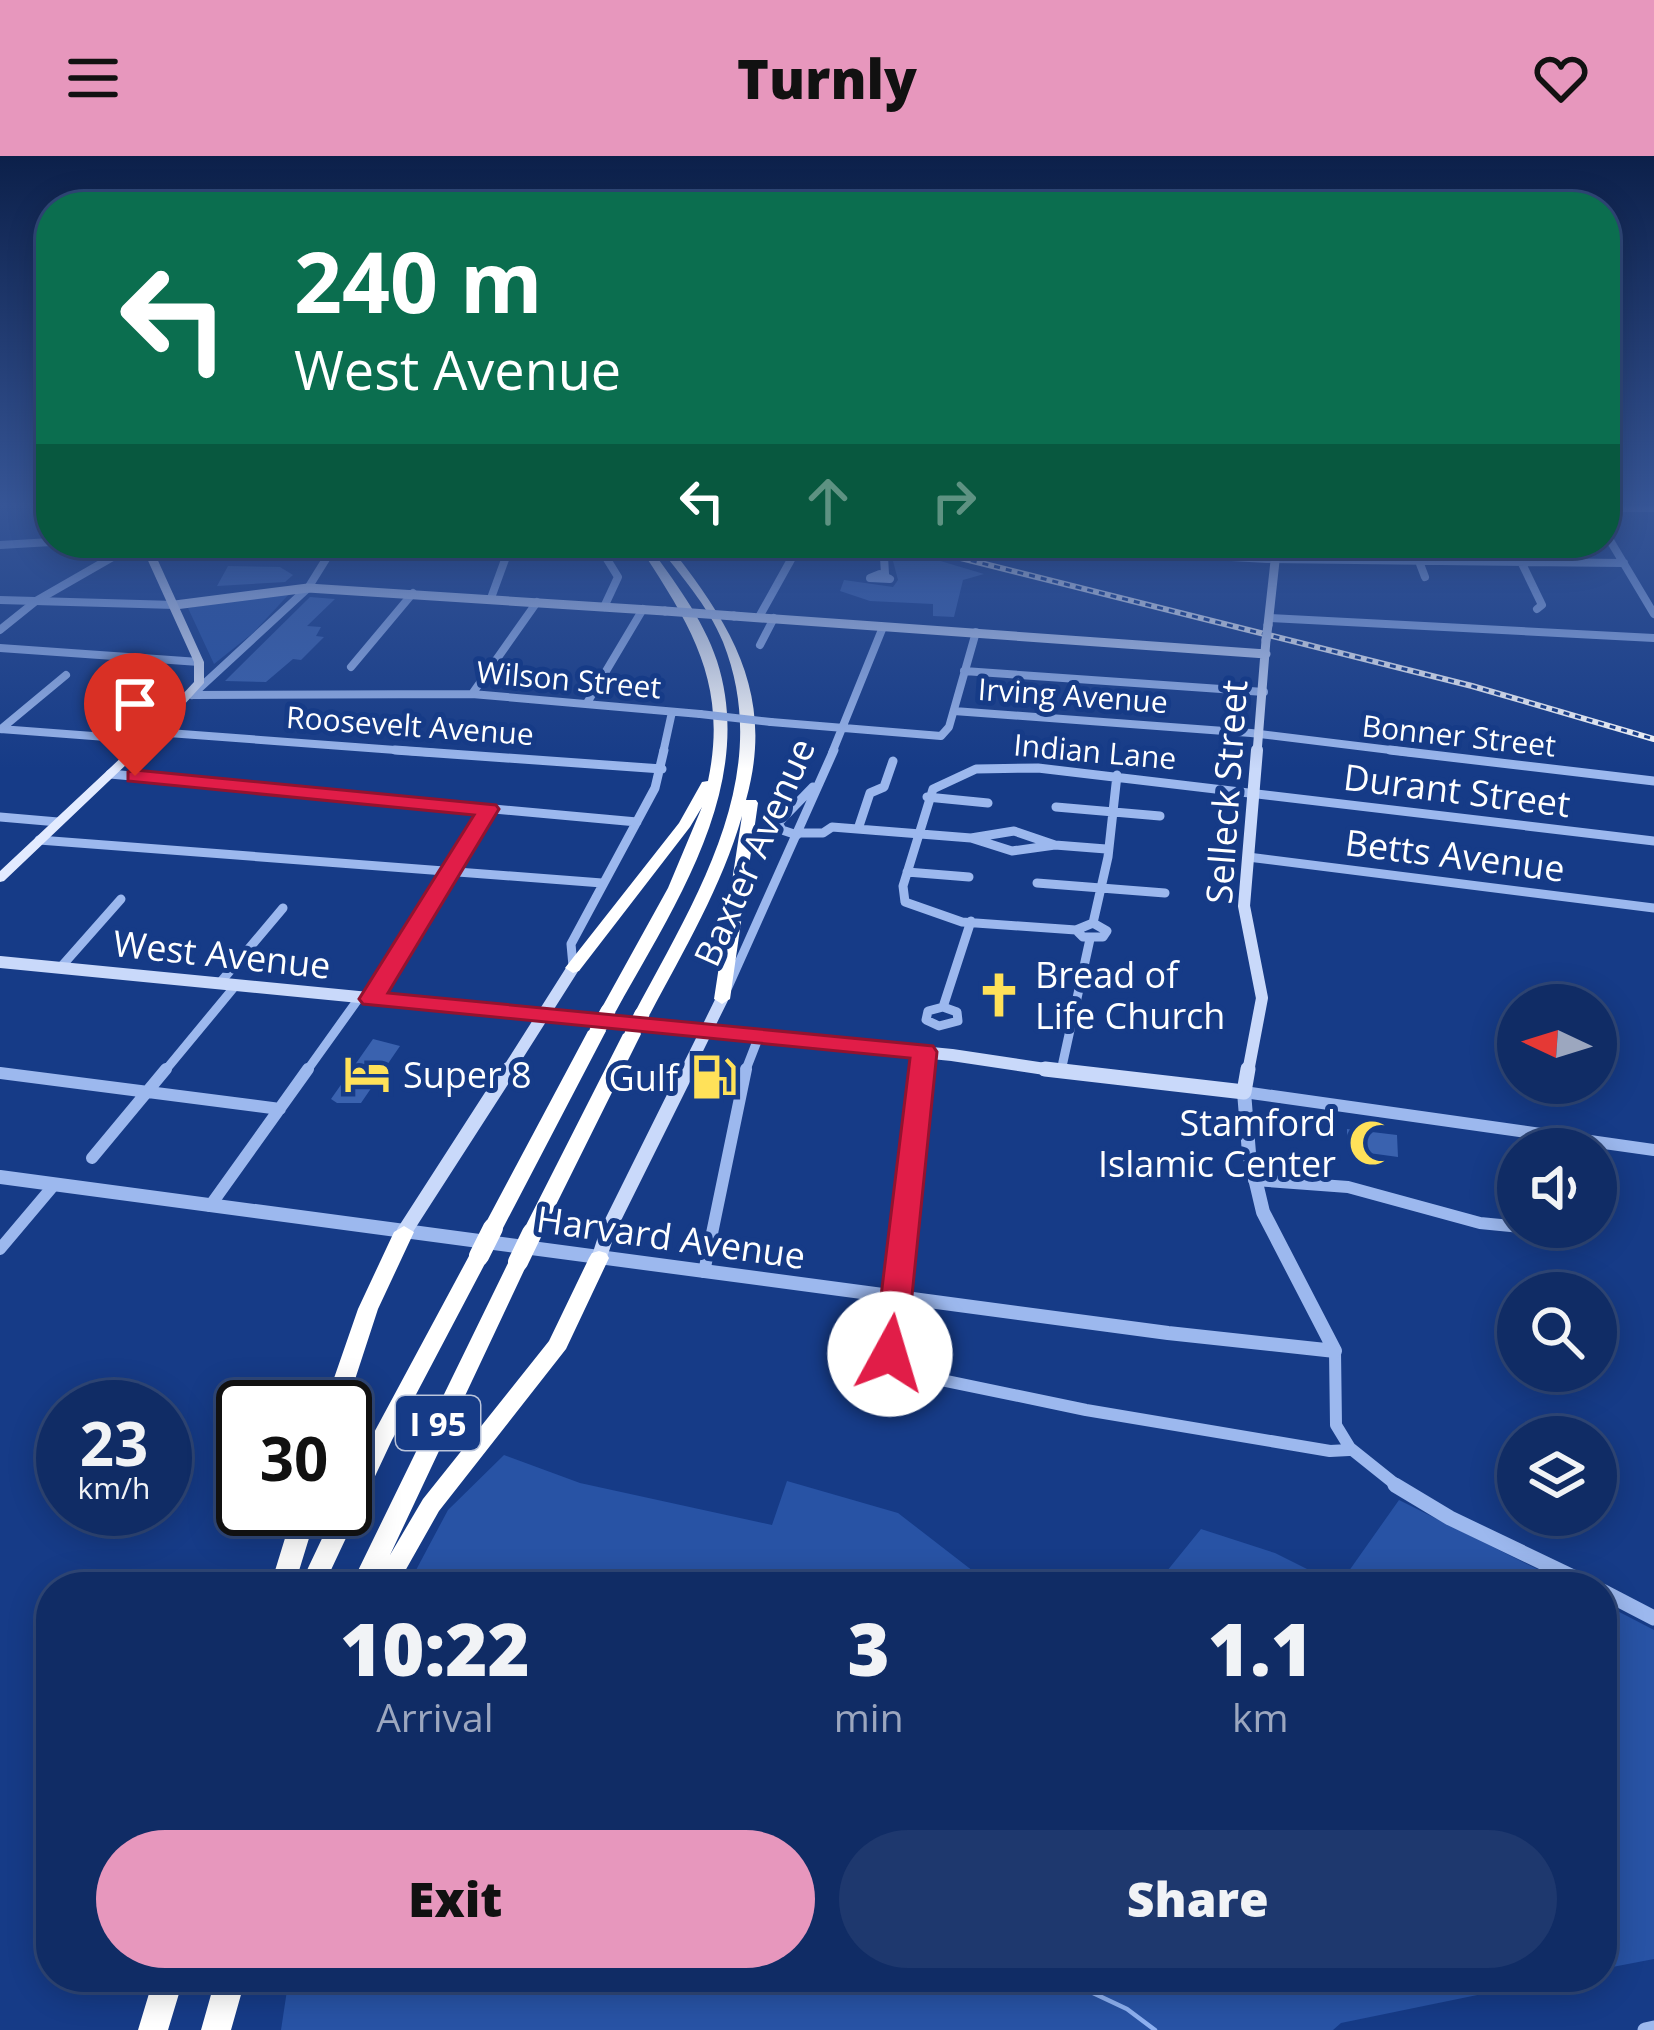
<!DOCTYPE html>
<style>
:root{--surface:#102c65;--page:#1e386e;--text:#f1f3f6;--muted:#9ca7bf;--line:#304879;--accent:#e797bd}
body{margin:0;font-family:"Open Sans",sans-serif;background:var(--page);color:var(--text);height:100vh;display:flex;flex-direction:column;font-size:45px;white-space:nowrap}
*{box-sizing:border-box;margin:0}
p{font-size:39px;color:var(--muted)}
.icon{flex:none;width:66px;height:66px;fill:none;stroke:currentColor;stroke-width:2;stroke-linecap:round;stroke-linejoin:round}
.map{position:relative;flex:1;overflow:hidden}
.sheet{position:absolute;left:36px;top:1416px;width:1581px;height:420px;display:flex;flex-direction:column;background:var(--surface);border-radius:48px;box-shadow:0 6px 30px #0003,0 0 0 3px var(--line)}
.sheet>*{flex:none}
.top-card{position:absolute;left:36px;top:36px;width:1584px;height:366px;border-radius:48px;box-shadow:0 6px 30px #0003,0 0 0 3px var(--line);background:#0b6e4f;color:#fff;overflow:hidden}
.needle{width:78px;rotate:274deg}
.buttons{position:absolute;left:1497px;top:828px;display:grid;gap:24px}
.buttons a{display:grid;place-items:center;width:120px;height:120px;border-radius:50%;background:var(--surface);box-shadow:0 6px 30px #0003,0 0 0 3px var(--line);font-size:60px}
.speed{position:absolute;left:36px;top:1224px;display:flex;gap:24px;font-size:60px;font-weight:700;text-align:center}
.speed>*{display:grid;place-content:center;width:156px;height:156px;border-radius:50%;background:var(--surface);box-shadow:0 6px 30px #0003,0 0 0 3px var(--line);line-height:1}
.speed small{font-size:30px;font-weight:400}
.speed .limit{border:6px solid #111;border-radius:18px;background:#fff;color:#111}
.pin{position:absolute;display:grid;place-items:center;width:102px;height:102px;color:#fff;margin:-123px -51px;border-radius:50% 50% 50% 0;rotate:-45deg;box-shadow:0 0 12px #0007}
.pin .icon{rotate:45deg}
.me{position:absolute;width:132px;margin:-66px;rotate:6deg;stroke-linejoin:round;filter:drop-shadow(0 0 9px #0008)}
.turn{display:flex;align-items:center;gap:42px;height:252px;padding:0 60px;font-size:54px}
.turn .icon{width:156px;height:156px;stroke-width:2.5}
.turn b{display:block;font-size:84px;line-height:102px}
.lanes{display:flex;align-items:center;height:114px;padding:0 60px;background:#0003;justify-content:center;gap:60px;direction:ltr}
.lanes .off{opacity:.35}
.eta{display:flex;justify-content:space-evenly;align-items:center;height:204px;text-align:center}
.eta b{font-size:72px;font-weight:800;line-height:84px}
.primary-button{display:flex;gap:24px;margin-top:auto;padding:24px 60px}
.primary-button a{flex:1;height:138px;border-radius:72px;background:var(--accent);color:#111;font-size:48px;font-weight:800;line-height:138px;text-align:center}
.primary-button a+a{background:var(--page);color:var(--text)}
header{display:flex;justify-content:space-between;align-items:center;height:156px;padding:0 60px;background:var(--accent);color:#111;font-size:54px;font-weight:800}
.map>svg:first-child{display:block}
</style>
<header><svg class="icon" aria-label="menu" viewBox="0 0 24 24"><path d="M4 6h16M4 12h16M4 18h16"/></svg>Turnly<svg class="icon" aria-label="heart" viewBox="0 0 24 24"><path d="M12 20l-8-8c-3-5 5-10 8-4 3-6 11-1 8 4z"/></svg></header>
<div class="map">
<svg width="1654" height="1874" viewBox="0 0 1654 1874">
<rect width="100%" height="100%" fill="#163b87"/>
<path fill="#2853a5" d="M291 436 253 477 214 508 188 452Z
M504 1299 580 1327 772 1369 787 1325 898 1357 973 1415 1052 1431H407L448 1354Z
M1399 1344 1573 1431H1154L1201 1373 1275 1397 1339 1429Z
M1602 1447 1654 1474V1803L1602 1813Z
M289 1821H1565L1341 1867 1333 1874H281Z"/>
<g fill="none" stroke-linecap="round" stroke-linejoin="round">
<path stroke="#8eb1f1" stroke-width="4.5" d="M1059 1821 1127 1853 1155 1874"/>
</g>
<path fill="#3a62af" d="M917 398 984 418 963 424 954 461 933 460V448L870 445 840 435 844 424 893 431 898 424 893 405Z
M228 410 280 411 293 419 285 426 217 430Z
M310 441 335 443 307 470 321 471 316 480 324 481 301 504 293 503 266 526 225 525Z
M373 883 400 890 361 947H337L331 943Z
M1347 973 1397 979 1398 1001 1347 994Z"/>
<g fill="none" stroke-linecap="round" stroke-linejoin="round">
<path stroke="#9cb8ee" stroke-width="8" d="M1605 376 1654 458
M281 387 335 388
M597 387 618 421 604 451
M985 387 1267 403 1624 407
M1412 387 1425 421
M1512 387 1542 449 1537 453
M0 389 51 386
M798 391H835L884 401 885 418
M880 418 890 423 870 422Z
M491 442 511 387
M759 461 798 391 791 387
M0 474 36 445 137 387
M760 489 774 462
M0 492 199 506
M351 511 413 437
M964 515 1264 536
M472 538 537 446
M192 539 472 538 700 558
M192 539 308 432 336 387
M587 547 643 453
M954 555 1251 577 1415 597
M771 566 941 580 949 571 976 476
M0 573 146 584
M1 573 66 519
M155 576 436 597
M663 597 672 556
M832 597 883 471"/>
<path stroke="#9cb8ee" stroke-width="9" d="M395 594 662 613
M1390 594 1654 625
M110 618 637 666
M927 641 988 647
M1056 651 1160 660
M0 661 58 666
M858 673 870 637 884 631 893 605
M800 677H823L832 671 971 682 1014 675 1055 689 1106 693
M797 679 782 674 778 667 813 631
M971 682 1012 695 1055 689
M39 684 602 727
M1248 701 1654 752
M907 716 969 721
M1037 727 1165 737
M1093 767 1108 701 1117 619
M1093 767 1107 775 1103 781H1083L1076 774Z
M1076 774 962 766 905 746 903 730 933 633 976 613 1038 612 1654 685
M573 810 571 788 655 632 664 594
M60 812 121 743
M219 828 283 752
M728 831 834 594
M372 843 488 654
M943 851 971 765
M943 851 957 856 958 865 939 870 926 864 928 855Z
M1061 915 1090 783
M164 916 236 829
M306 916 359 842
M745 916 759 880
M922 916 924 896"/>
<path stroke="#9cb8ee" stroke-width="12" d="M922 913 890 1184 894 1207 922 1220 1086 1254 1330 1295 1349 1294
M0 917 280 953
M1244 936 1654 994
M92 1002 166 913
M1254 1024 1348 1031 1480 1067 1521 1071
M210 1050 308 913
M0 1093 54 1029
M704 1116 746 913
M1335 1195 1336 1269 1350 1292 1400 1332"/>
<path stroke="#9cb8ee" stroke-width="15" d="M1395 1329 1450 1362 1594 1431
M1602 1435 1654 1462
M1645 1874 1654 1872"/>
<path stroke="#9cb8ee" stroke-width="8" d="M1605 352H1654
M0 444 175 449
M1269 462 1654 482"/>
<path stroke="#9cb8ee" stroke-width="14" d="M0 1021 1168 1177 1335 1195 1263 1056 1249 997 1244 936"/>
<path stroke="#c9d9fa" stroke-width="9" d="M175 449 308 432 665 455
M734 460 1266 498
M1268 469 1277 387
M1257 597 1266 484"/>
<path stroke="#c9d9fa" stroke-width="12" d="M0 806 952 899 1065 916
M507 916 573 812
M686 916 722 843
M1248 916 1262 842 1244 750 1257 594"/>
<path stroke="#c9d9fa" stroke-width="15" d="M1045 913 1244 936 1248 913
M404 1076 509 913
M599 1102 608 1074 688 913"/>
<path fill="#e3ebff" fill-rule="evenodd" d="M140 387H150L204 506V527L150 586 4 725 0 726V715L142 582 194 526V506Z"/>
<path fill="#fff" fill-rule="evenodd" d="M637 387H647C673 424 703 462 717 505 757 630 674 750 616 855L608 860 600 855 668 732 702 651 690 671 579 815 573 817 565 812 679 667 702 626 708 625C729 525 689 467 637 387Z
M656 387H667C730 467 776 537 746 644H756L758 647 730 843 722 848 714 843 742 660C722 730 684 794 650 858L642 863 634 858C695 743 776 620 723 486 708 449 679 418 656 387Z
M597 870 606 875 503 1072 493 1078 486 1077 483 1072 588 875Z
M632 873 641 878 542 1077 539 1082H525L522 1077 623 878Z
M404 1070 414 1076 378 1153 346 1251H324L358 1153 394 1076Z
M479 1093 486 1095 489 1100 392 1284 323 1431H299L336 1353H345V1335L370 1284 469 1100 472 1095Z
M599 1095 606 1097 609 1102 566 1193 439 1355 396 1431H350L511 1101H525L528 1106 390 1399 423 1343 549 1185 589 1102 592 1097Z
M294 1353H318L294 1431H270Z
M154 1821H184L168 1874H138Z
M216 1821H246L231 1874H201Z"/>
<g stroke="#fff" stroke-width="6">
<path id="rail" d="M901 387 1472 530 1654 583"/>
</g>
<use href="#rail" stroke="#163b87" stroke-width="3" stroke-dasharray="6" stroke-linecap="butt"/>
<path stroke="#9cb8ee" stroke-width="8" d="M700 558 771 566"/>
<path stroke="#c9d9fa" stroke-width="9" d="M665 455 734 460
M1266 484 1268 469"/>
<path stroke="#fff" stroke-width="15" d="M597 875 608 855
M632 878 642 858"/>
<path stroke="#fff" stroke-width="20" d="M479 1100 493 1072
M518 1106 532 1077"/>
</g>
<linearGradient id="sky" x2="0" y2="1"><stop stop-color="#0c204a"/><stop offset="0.57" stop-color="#365596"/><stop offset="1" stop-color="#365596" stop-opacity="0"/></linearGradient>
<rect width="1654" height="613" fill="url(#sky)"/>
<path fill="#e11d48" stroke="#92132f" stroke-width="3" d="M135 614 496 649 499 653 388 837 933 890 937 896 906 1198 901 1206H878L874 1198 910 902 363 848 359 843 474 659 128 625V616Z"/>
<defs>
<g id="church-bare" transform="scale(3.6)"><path d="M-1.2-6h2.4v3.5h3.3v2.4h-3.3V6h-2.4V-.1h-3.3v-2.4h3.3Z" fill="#ffe159" stroke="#163b87" stroke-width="2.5" paint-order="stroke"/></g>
<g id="hotel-bare" transform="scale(3.6)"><path d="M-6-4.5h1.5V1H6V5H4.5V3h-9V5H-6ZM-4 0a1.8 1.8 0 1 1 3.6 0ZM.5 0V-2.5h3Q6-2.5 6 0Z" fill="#ffe159" stroke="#163b87" stroke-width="2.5" paint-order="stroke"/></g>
<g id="fuel-bare" transform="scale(3.6)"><path d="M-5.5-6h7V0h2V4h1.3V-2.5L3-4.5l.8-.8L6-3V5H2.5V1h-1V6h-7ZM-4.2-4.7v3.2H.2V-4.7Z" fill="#ffe159" stroke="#163b87" stroke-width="2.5" paint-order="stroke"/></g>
<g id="mosque-bare" transform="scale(3.6)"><path d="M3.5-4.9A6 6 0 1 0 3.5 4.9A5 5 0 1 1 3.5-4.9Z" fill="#ffe159" stroke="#163b87" stroke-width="2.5" paint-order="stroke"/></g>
</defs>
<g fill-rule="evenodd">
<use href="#church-bare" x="999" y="839"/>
<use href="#hotel-bare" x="367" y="918"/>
<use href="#fuel-bare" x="714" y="921"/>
<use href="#mosque-bare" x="1372" y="987"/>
</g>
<g text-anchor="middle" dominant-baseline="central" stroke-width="10" stroke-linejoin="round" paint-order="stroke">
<g font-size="30" fill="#fff" stroke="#163b87">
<text transform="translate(569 523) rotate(5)">Wilson Street</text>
<text transform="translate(1073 539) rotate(4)">Irving Avenue</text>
<text transform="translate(410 569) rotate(4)">Roosevelt Avenue</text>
<text transform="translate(1459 579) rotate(6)">Bonner Street</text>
<text transform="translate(1095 595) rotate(5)">Indian Lane</text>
</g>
<rect fill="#163b87" stroke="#b9c4db" stroke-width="3" x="396" y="1240" width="84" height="54" rx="9"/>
<g font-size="33" font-weight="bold" fill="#fff">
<text x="438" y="1267">I 95</text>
</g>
<g font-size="36" fill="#fff" stroke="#163b87">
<text transform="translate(1457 634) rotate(7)">Durant Street</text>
<text transform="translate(1226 636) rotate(-86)">Selleck Street</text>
<text transform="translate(754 696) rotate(-66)">Baxter Avenue</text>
<text transform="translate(1455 699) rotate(7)">Betts Avenue</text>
<text transform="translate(222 798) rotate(6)">West Avenue</text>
<text transform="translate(671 1081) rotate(8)">Harvard Avenue</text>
</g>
<g font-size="36" fill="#fff" stroke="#163b87" text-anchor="start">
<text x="1035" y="818">Bread of<tspan x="1035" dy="41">Life Church</tspan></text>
<text x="403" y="918">Super 8</text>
<text x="678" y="921" text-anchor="end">Gulf</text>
<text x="1336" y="966" text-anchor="end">Stamford<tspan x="1336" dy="41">Islamic Center</tspan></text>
</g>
</g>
</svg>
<div class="buttons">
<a><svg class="needle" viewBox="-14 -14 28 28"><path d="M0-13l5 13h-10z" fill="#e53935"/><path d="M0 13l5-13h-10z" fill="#9ca7bf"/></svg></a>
<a><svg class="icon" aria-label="sound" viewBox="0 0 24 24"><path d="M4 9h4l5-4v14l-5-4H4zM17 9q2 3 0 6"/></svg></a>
<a><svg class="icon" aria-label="search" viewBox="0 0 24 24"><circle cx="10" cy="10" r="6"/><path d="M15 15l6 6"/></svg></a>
<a><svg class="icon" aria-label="layers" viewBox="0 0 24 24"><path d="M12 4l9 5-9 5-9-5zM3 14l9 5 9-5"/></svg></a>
</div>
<div class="speed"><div>23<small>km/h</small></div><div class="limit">30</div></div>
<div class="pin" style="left:135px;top:620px;background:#d93025"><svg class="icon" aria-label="arrive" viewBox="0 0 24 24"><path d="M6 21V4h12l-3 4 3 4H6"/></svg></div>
<svg class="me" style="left:890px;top:1198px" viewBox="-20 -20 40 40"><circle r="19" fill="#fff"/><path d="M0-13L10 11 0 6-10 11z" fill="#e11d48"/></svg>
<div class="top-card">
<div class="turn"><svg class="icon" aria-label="left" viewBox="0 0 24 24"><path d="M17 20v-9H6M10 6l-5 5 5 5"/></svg><div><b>240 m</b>West Avenue</div></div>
<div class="lanes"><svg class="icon" aria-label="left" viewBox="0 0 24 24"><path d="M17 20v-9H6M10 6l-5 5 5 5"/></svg><svg class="icon off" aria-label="ahead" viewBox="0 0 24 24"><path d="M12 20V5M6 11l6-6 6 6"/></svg><svg class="icon off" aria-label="right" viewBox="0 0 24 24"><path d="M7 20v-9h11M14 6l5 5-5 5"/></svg></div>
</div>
<section class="sheet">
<div class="eta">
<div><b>10:22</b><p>Arrival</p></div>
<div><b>3</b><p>min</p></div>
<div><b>1.1</b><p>km</p></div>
</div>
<div class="primary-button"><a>Exit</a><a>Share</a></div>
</section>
</div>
